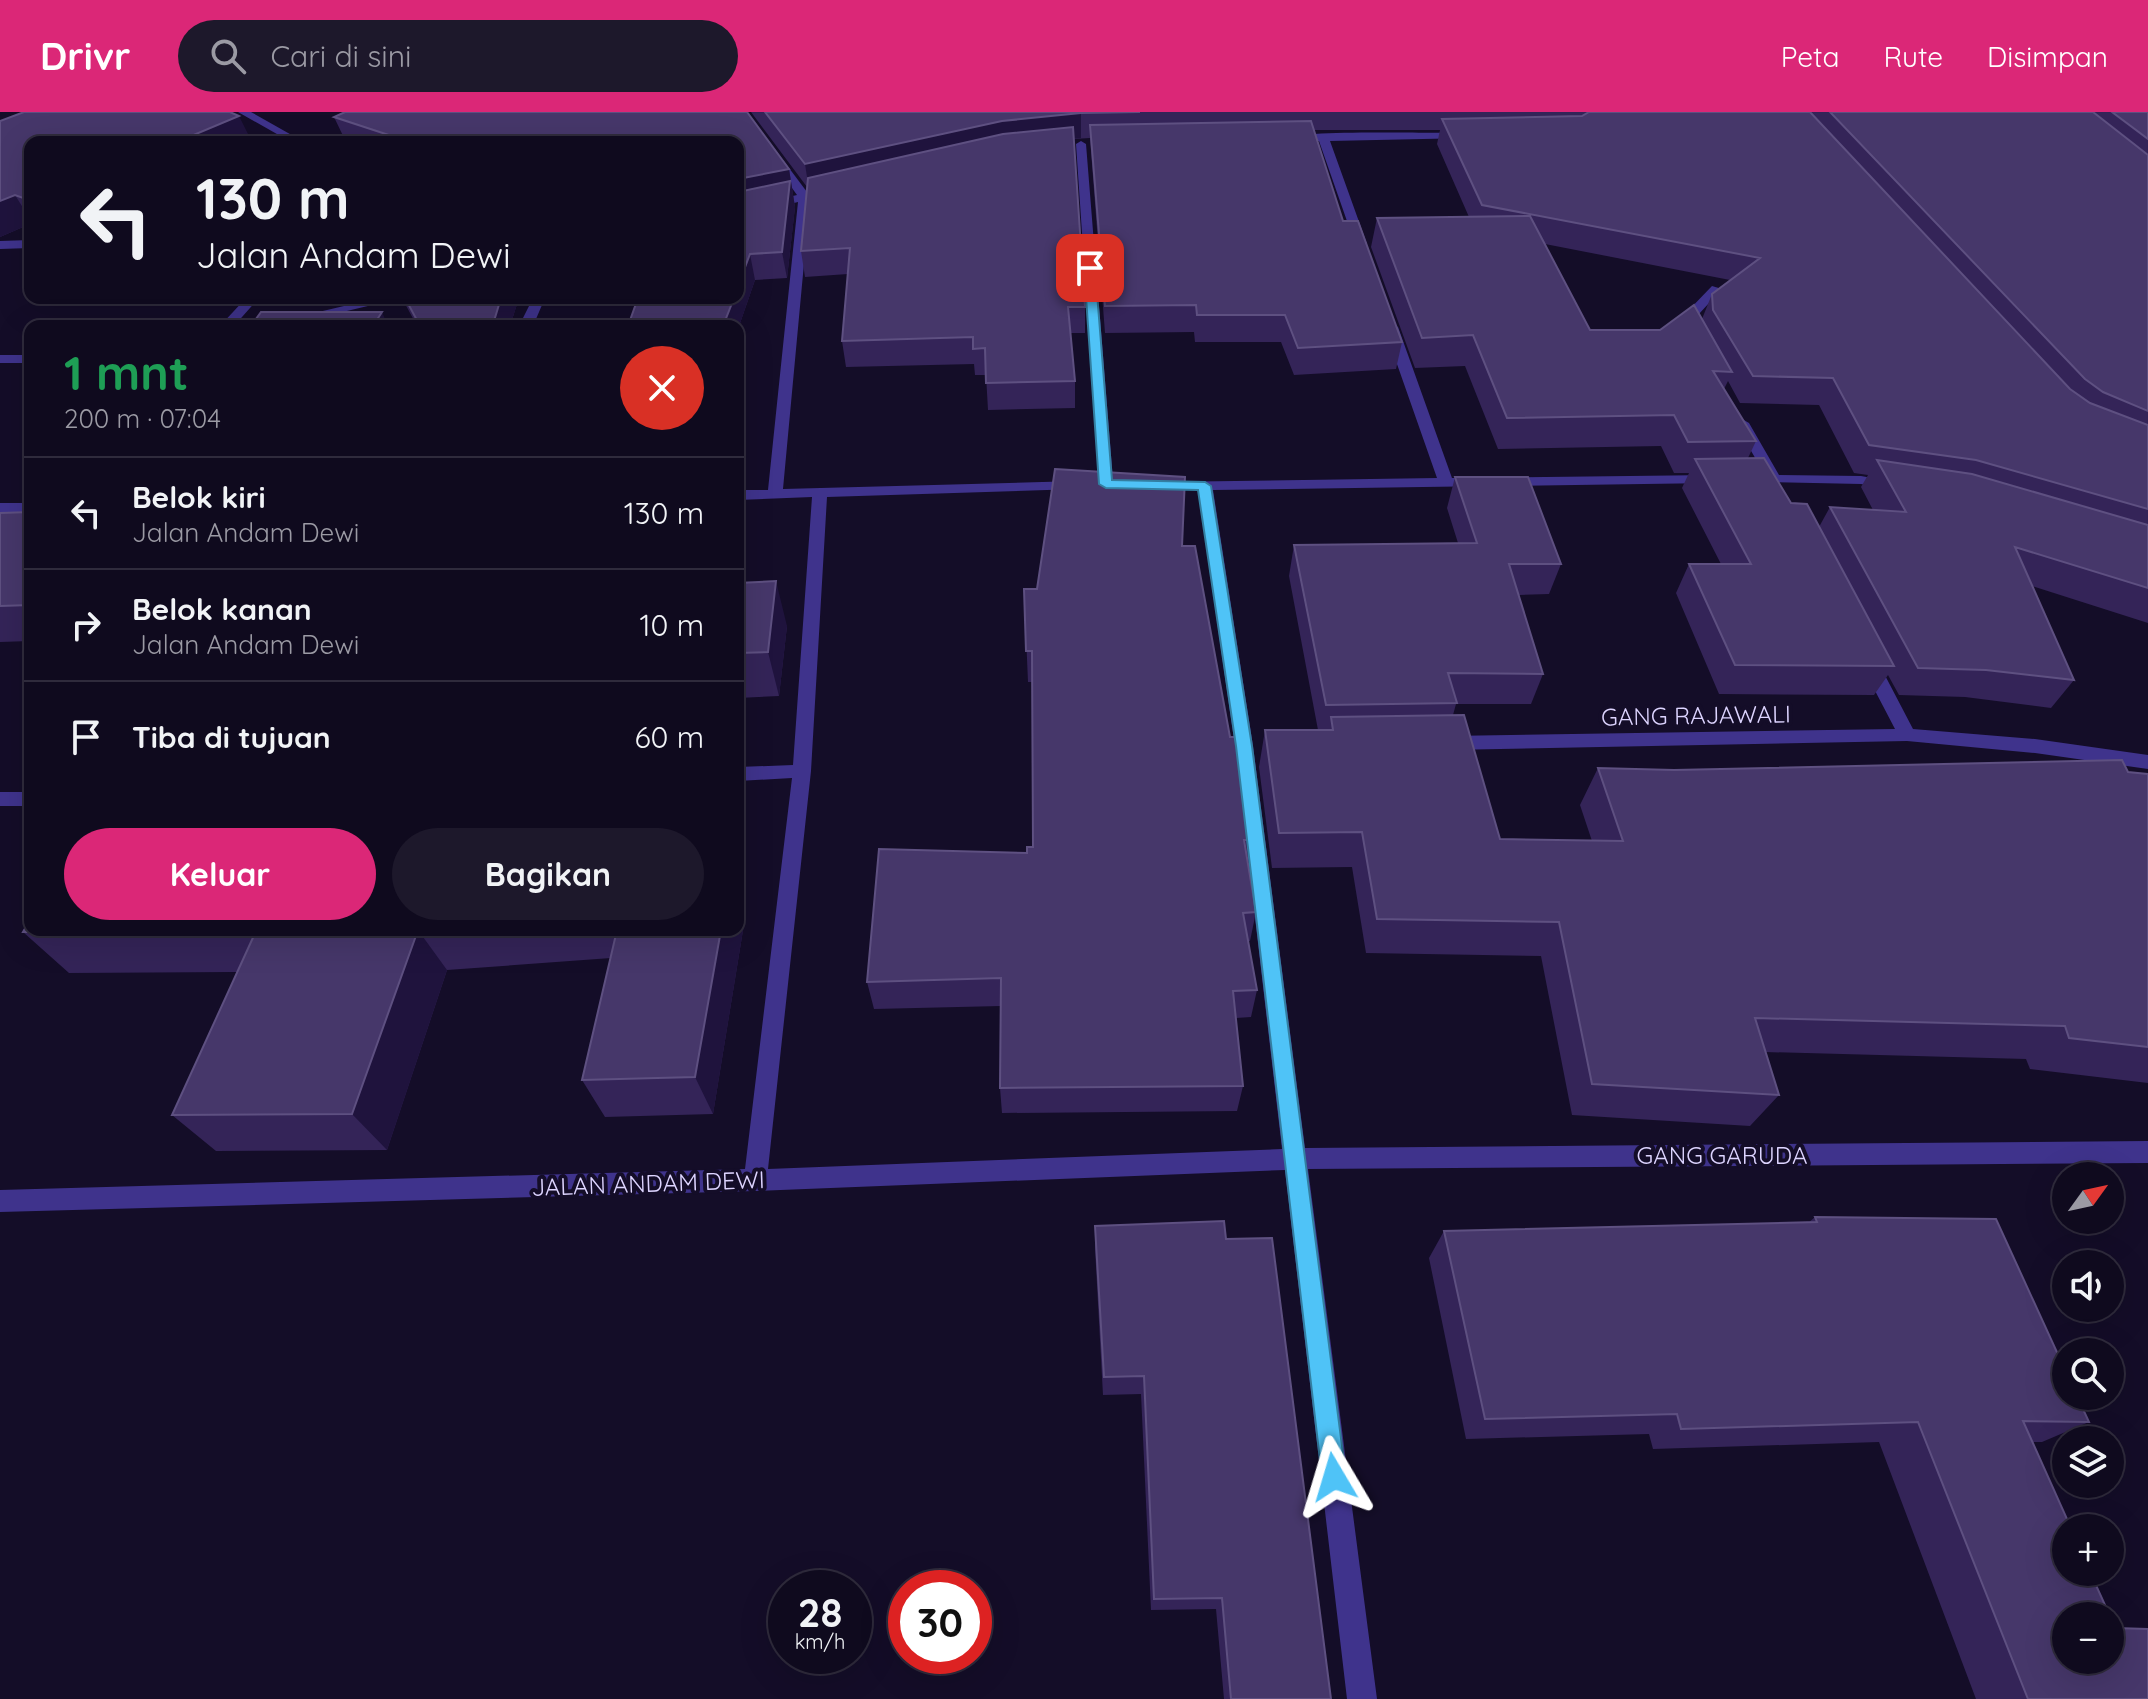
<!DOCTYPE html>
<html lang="id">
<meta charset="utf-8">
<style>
:root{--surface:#0f0a1e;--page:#1d182b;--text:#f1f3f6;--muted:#9b9aa4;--line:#2f2b3c;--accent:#db2777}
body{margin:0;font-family:Quicksand,sans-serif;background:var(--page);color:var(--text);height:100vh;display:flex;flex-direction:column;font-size:30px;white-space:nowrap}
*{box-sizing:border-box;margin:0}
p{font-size:26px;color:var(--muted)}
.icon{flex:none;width:44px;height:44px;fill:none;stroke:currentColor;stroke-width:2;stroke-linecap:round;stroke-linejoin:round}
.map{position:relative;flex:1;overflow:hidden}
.details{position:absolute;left:24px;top:208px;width:720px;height:616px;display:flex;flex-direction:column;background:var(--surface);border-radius:16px;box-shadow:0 8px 32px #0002,0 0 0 2px var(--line)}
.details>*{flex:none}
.banner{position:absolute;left:24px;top:24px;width:720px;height:168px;border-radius:16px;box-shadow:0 8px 32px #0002,0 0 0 2px var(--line);background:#0f0a1e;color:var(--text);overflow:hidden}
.needle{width:52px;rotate:57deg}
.tools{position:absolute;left:2052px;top:1050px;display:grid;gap:16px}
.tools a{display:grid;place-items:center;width:72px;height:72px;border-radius:50%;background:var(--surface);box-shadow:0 8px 32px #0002,0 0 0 2px var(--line);font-size:40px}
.speed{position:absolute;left:768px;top:1458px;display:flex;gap:16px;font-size:40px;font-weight:700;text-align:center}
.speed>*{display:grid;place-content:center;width:104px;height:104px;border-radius:50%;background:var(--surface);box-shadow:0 8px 32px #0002,0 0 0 2px var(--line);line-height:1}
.speed small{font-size:20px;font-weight:400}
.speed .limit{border:12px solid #d22;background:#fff;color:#111}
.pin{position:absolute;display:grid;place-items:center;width:68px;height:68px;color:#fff;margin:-34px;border-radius:16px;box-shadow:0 4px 12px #0006}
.me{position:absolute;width:88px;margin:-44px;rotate:353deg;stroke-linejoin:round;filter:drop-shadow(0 0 6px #0008)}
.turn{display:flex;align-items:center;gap:28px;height:168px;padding:0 40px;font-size:36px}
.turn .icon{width:104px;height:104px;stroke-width:2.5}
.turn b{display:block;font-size:56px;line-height:68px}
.round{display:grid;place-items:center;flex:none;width:84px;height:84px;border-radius:42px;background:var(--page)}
.summary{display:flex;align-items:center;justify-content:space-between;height:136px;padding:0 40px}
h1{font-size:48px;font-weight:800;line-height:60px;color:#1e9e55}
.cta{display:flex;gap:16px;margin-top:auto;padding:16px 40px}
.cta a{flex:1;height:92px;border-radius:48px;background:var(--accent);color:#fff;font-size:32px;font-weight:800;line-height:92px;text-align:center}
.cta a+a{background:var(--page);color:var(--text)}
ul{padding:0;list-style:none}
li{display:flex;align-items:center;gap:24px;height:112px;padding:0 40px;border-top:2px solid var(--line)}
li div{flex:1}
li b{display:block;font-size:30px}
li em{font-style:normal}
header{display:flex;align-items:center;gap:48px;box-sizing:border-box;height:112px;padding:0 40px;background:var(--accent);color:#fff}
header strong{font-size:38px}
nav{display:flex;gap:44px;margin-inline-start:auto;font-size:28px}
.search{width:560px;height:72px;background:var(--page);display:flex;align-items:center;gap:20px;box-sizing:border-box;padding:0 28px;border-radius:44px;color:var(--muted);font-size:30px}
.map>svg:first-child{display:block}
</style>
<header>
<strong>Drivr</strong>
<div class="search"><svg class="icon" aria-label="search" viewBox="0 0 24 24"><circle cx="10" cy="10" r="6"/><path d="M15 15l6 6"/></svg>Cari di sini</div>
<nav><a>Peta</a><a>Rute</a><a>Disimpan</a></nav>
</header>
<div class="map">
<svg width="2148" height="1587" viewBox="0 0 2148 1587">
<rect width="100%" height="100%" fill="#140d28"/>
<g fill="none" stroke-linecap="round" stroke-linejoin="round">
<path fill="#3f338c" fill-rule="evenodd" d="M238 0H251L304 30H291Z
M737 0H747L807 80 831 75 837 78 810 87 783 377 1078 369 1085 373 1078 377 827 385 811 659 768 1057 1282 1037 1235 634 1198 378H1161L1154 374 1161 370 1437 366 1384 215 1391 211 1398 215 1452 366 1713 363 1720 367 1713 371 1213 378 1253 634 1305 1036 2148 1029V1051L1308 1057 1377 1587H1347L1285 1058 755 1079 0 1100V1078L745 1057 792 666 738 669V655L793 653 812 385 738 388V378H768L798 90 738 105V97L797 83Z
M1466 21 1470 22V26L1330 29 1367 132 1361 136 1355 132 1319 29H1290L1285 26C1297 18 1439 21 1466 21Z
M1081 29 1086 32 1113 368 1128 373C1122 380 1105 379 1099 372L1076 32Z
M30 128V136L0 137V129Z
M1712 174 1722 177 1698 203 1697 223H1687L1685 202Z
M246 186H259L234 214H220Z
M378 186 393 188 284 214H259Z
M533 186H545L533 214H519Z
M0 243H30V251H0Z
M1742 307 1749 311 1779 363 1861 364 1894 370 1896 373 1889 377 1861 372 1769 370 1735 311Z
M0 391H30V401H0Z
M1869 544 1878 550 1913 617 2035 627 2148 643V657L2035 641 1907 629 1448 638 1439 631 1448 624 1895 617 1860 550Z
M0 680H30V694H0Z"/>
</g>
<path fill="#342458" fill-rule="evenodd" d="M345 0H747L789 57 795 95 787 166 755 168 738 217V214H628L638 186H738V30H346L334 5Z
M751 0H2148V511L2032 474 2074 568 2051 596 1965 585 1899 583 1888 563 1874 583 1719 582 1676 481 1689 452H1721L1682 376 1689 361H1674L1661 334 1498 337 1465 254 1415 256 1371 135 1377 106 1469 105 1437 32 1440 18H1314L1343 109 1402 230 1396 257 1294 263 1281 230H1195L1194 220 1105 221 1090 26 1074 27 1085 195V221H1070L1075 269V296L988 298 986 263H975L974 252 846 255 842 229 848 162 805 165 801 139 807 75ZM1545 132 1730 168 1712 182 1702 207 1660 218H1590ZM1728 269 1740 291 1819 293 1854 361 1868 363 1861 375 1873 398 1830 395 1819 415 1791 391 1748 346 1756 329 1724 277Z
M0 9 30 30V112L0 125Z
M402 186H519L510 214H417Z
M1455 365 1561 452 1549 482 1519 483 1543 562 1531 592H1456L1453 603 1500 727 1592 729 1580 693 1598 656 1674 658 2128 660 2148 662V971L2030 957 2026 947 1765 940 1779 983 1750 1014 1572 1003 1541 844 1366 841 1352 755 1272 756 1259 655 1265 618H1318L1289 464 1294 433 1458 431 1447 396Z
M30 400V529L0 530V401Z
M1182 434 1230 625 1251 728 1247 750 1256 800 1250 829H1248L1257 878 1251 905 1236 906 1243 974 1237 999 1002 1001 1000 976 1001 894 874 897 867 870 1033 735 1032 570H1028L1024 477H1037Z
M738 471 787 514 779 584 738 586Z
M745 806 713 1002 605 1005 582 968 611 846 447 858 387 1038 216 1039 172 1003 237 860 69 861 23 820 30 818H738Z
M1815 1105 2089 1310 2042 1330H2032L2148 1587H1976L1879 1330 1653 1337 1649 1322 1466 1327 1429 1146 1444 1119 1808 1111Z
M1095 1114 1226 1127 1331 1587H1224L1216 1497 1151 1498 1141 1282 1103 1283 1095 1136Z"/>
<path fill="#1f133d" d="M1081 1V26L1003 34 809 78 805 52 1002 9Z
M239 4 252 30H177Z
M789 57 795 95 787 166 782 140 738 94V67Z
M15 83 30 107V112L0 125V89Z
M30 83V98L23 86Z
M750 142 755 168 738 217V214H723L734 186H738V174Z
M501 186H519L510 214H496L494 209Z
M382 200 388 214H373Z
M776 469 787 514 779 584 768 540Z
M738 679 741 688 738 709Z
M738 787 745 806 713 1002 695 965 721 818H738Z
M418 818 447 858 387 1038 352 1002Z"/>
<path fill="#46376a" stroke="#5e5081" stroke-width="2" d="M24 0H230L239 4 177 30H30V83L23 86 15 83 0 89V9Z
M345 0H747L789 57 738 67V30H410L334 5Z
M765 0H1140L1081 1 1002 9 805 52Z
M1589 0H1810L2070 277 2090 291 2148 313V397L1976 348 1869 333 1833 266 1753 264 1713 198 1712 182 1760 146 1482 93 1442 7 1582 4Z
M1830 0H2093L2148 43V299L2103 280 2085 267Z
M2112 0H2148V27Z
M1311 9 1343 109H1358L1402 230 1298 236 1285 203H1197L1196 193 1105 194 1090 13Z
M1073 15 1085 195H1068L1075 269 986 271 985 236 973 237V225L842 229 850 136 801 139 808 66 1003 22Z
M790 69 782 140 750 142 738 174V80Z
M1530 104 1590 218H1660L1694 193 1732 260 1713 259 1756 329 1688 330 1674 303 1507 306 1473 223 1422 226 1377 106Z
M405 186H501L494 209 419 212Z
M638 186H734L723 214H628Z
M261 200H382L373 214H251Z
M1764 346 1791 391 1807 392 1894 554 1735 553 1689 452H1751L1695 347Z
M1877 348 1972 362 2148 413V476L2015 435 2074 568 1986 558 1918 556 1830 395 1906 400Z
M1055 357 1185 365 1182 434H1195L1230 625H1239L1251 728H1244L1256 800 1243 801 1257 878 1233 879 1243 974 1000 976 1001 866 867 870 879 737 1027 741V735H1033L1032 539H1026L1024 477H1037Z
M1455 365H1528L1561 452H1509L1543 562 1448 561 1457 591 1326 593 1294 433 1477 431Z
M30 400V493L0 494V401Z
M776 469 768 540 738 541V471Z
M1464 603 1500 727 1623 729 1598 656 1674 658 2122 648 2128 660 2148 662V935L2069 926 2065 914 1755 906 1779 983 1592 972 1559 810 1377 807 1362 720 1279 721 1265 618H1333L1331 605Z
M30 808V818H418L352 1002 172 1003 256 819 23 820Z
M617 818H721L695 965 582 968Z
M1815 1105 1996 1107 2066 1260V1284H2077L2089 1310 2023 1309 2071 1416H2066V1460H2090L2110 1504H2066V1548H2110V1504L2115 1516 2148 1517V1587H2028L1918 1310 1681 1317 1677 1302 1485 1307 1444 1119 1817 1110Z
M1224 1109 1226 1127 1272 1126 1331 1587H1231L1222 1486 1154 1487 1144 1264 1104 1265 1095 1114Z"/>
<path fill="#4fc3f7" stroke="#337fa1" stroke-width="2" d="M1090 153 1095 156 1112 368 1205 370 1211 374 1252 634 1346 1365 1343 1373 1334 1377 1326 1373 1322 1365 1236 634 1198 378 1106 376 1099 372 1084 156Z"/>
<g text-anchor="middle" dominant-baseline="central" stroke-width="8" stroke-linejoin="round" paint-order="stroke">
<g font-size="24" fill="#ddd4ff" stroke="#140d28">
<text transform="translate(1696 603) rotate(-1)">GANG RAJAWALI</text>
<text x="1722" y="1043">GANG GARUDA</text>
<text transform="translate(648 1071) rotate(-2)">JALAN ANDAM DEWI</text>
</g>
</g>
</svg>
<div class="tools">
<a><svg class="needle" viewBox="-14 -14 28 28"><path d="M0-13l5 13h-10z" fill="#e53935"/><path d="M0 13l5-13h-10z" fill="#9b9aa4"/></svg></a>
<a><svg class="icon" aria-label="sound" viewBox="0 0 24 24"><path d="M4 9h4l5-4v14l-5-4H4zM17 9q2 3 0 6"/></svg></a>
<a><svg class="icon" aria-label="search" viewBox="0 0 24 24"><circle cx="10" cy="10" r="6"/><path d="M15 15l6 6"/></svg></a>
<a><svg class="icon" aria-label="layers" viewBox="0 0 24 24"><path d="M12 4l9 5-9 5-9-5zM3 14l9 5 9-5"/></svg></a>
<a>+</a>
<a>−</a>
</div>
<div class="speed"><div>28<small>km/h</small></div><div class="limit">30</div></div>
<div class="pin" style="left:1090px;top:156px;background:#d93025"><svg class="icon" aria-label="arrive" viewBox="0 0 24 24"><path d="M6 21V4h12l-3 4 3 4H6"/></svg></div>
<svg class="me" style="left:1334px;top:1365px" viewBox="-20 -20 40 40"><path d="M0-17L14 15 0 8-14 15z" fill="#4fc3f7" stroke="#fff" stroke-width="4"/></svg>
<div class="banner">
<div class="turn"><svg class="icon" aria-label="left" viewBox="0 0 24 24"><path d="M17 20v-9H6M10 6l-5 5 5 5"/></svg><div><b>130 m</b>Jalan Andam Dewi</div></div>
</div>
<section class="details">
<div class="summary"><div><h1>1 mnt</h1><p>200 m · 07:04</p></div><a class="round" style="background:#d93025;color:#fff"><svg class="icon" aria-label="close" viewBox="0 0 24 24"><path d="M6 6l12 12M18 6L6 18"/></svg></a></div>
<ul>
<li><svg class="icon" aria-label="left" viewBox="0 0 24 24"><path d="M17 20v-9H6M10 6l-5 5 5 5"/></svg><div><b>Belok kiri</b><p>Jalan Andam Dewi</p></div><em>130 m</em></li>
<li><svg class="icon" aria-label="right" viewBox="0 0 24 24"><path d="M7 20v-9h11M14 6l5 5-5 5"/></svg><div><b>Belok kanan</b><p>Jalan Andam Dewi</p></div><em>10 m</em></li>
<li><svg class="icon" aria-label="arrive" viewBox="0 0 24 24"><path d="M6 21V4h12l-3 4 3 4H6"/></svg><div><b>Tiba di tujuan</b></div><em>60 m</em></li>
</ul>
<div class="cta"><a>Keluar</a><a>Bagikan</a></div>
</section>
</div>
